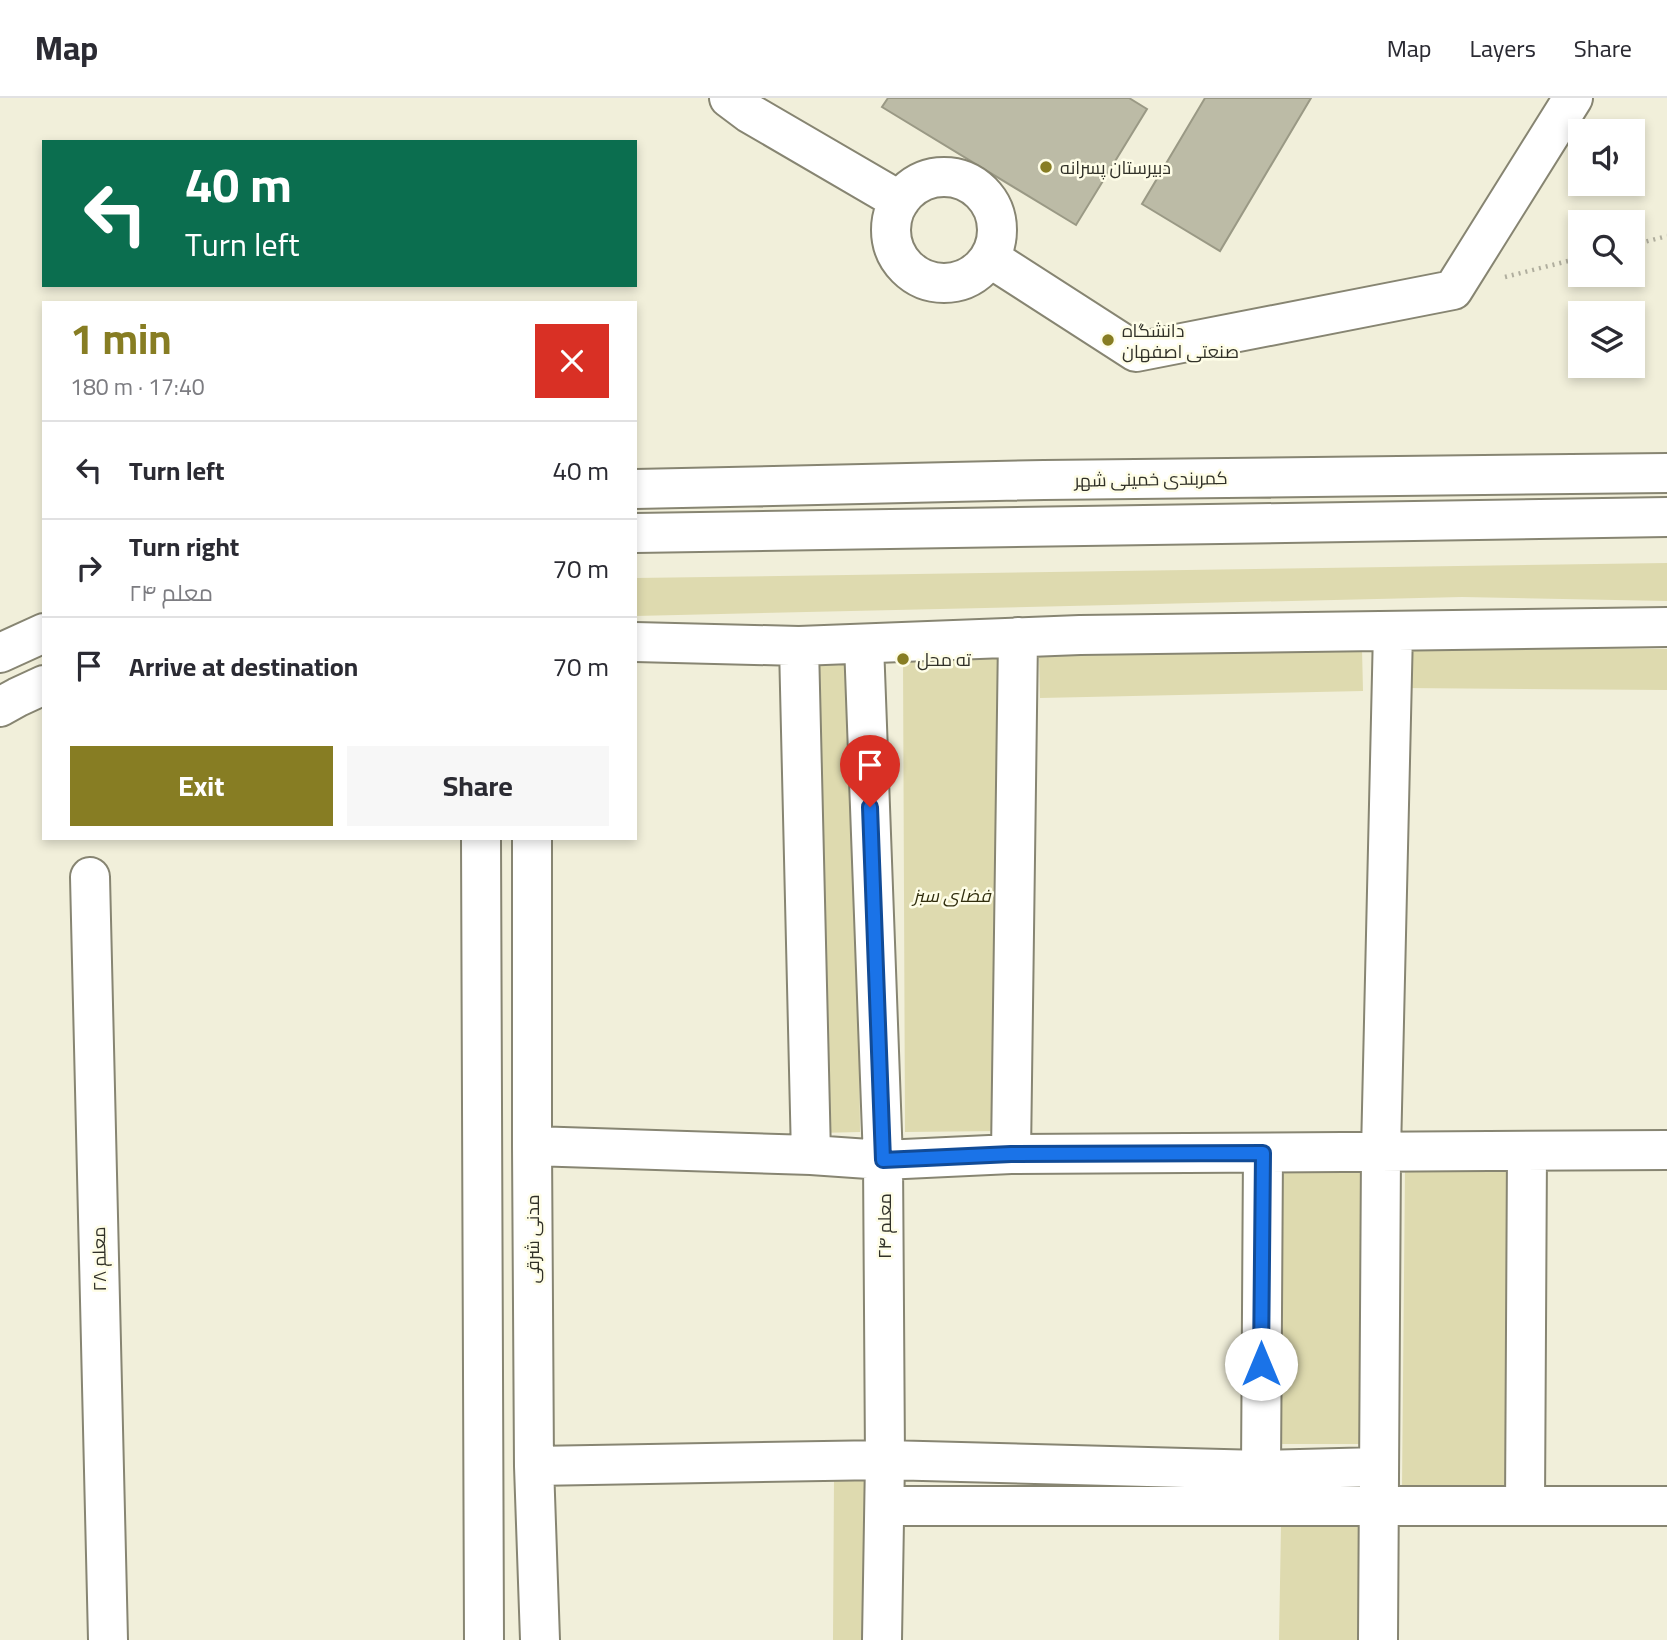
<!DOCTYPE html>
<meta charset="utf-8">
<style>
:root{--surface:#fff;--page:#f7f7f7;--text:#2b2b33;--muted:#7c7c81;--line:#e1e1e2;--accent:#877d23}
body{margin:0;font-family:Georgia,Cairo,serif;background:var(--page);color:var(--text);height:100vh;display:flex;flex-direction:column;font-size:26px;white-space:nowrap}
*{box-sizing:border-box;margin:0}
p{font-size:23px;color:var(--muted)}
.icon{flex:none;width:38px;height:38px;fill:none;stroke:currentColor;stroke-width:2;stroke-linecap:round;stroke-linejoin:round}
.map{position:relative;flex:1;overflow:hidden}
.details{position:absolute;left:42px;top:203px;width:595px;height:539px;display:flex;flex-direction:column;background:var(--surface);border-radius:0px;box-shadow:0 4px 10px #0003}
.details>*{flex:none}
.guide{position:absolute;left:42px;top:42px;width:595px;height:147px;border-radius:0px;box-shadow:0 4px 10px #0003;background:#0b6e4f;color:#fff;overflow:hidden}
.fabs{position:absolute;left:1568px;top:21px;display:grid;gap:14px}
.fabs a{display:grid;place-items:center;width:77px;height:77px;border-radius:0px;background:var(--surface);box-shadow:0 4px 10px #0003;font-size:35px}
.pin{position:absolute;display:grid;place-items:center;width:60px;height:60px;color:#fff;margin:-72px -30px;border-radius:50% 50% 50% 0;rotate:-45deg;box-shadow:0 0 7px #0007}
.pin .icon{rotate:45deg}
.me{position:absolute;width:77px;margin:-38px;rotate:0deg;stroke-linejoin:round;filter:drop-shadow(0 0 5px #0008)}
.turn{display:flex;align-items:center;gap:24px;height:147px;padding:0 28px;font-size:32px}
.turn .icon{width:91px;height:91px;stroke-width:2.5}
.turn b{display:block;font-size:49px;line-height:60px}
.round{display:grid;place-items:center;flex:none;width:74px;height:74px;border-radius:0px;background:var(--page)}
.overview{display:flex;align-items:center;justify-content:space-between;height:119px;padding:0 28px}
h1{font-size:42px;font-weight:700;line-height:52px;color:var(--accent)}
.cta{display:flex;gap:14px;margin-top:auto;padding:14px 28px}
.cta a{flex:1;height:80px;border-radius:0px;background:var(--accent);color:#fff;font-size:28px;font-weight:700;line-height:80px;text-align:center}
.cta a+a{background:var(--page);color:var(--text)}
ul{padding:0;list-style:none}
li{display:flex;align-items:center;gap:21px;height:98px;padding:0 28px;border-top:2px solid var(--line)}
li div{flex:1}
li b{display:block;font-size:26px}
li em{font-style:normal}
header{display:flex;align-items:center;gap:42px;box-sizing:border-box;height:98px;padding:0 35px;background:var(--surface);border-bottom:2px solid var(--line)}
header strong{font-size:33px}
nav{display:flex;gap:38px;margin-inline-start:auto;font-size:24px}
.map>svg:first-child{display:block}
</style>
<header>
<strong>Map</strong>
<nav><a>Map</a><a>Layers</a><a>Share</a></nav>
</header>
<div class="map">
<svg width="1667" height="1542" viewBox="0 0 1667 1542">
<rect width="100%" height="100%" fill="#f1efda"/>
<path fill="#dedaaf" d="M1667 465V503L1462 499 635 518V480Z
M1404 549 1667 551V592L1403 590Z
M1362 551 1363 593 1040 600 1039 558Z
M855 559 860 1034 818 1035 813 560Z
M998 560 1000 1033 905 1034 903 561Z
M1276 1067H1370L1369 1346H1275Z
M1405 1071 1508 1072 1505 1392 1402 1391Z
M834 1382H870L868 1542H833Z
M1281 1428H1373L1371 1542H1279Z"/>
<path fill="#bcbba6" stroke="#9a9985" stroke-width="2" d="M888 0H1129L1147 11 1076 127 882 9Z
M1205 0H1311L1220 153 1142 106Z"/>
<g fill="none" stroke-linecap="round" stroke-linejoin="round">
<g stroke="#878572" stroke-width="42">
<path id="minor" d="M729 0 749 15 900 103
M891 132a53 53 0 1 1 106 0a53 53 0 1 1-106 0Z
M990 160 1136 254 1453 192 1573 0
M635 544 799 548 1080 537 1667 529
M864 546 883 1062 885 1362 882 1542
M799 548 811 1057
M481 740 484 1542
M532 740V1048L534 1368 540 1542
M90 779 108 1542
M532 1048 811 1057 883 1062 1011 1056 1667 1052
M1011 1056 1018 539
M534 1368 885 1362 1261 1372 1379 1369
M1261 1372 1263 1055
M885 1408H1667
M1525 1408 1527 1053
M1378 1542 1381 1054 1393 533"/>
</g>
<g stroke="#878572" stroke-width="42">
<path id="highway" d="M635 391 1044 382 1667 375
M635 435 1667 419
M0 555 44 535
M0 609 18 599 44 587"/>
</g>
<path stroke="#b0ae9e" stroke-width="4.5" stroke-dasharray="2 5" stroke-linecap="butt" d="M1633 147 1667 138
M1505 179 1580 160"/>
<use href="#minor" stroke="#fff" stroke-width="38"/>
<use href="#highway" stroke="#fff" stroke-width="38"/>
</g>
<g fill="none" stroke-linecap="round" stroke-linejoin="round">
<g stroke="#114b97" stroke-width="18">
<path id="route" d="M870 709 883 1062 1011 1056 1263 1055 1261 1266"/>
</g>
<use href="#route" stroke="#1a73e8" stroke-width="12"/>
</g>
<g fill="#877d23" stroke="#fefde7" stroke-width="2.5">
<circle cx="1046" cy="69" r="7"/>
<circle cx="1108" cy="242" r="7"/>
<circle cx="903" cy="561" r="7"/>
</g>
<g text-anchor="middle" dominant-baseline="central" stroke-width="5" stroke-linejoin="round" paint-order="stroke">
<g font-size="18" fill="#313128" stroke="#fefde7" text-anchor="start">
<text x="1060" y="69">دبیرستان پسرانه</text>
<text x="1122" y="232">دانشگاه<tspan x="1122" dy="21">صنعتی اصفهان</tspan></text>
<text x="917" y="561">ته محل</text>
</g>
<g font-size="18" fill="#313128" stroke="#fefde7">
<text transform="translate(1151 381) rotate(-1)">کمربندی خمینی شهر</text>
<text transform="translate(884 1128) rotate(-90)">معلم ۲۴</text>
<text transform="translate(532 1141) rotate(-90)">مدنی شرقی</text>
<text transform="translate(99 1161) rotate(-91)">معلم ۲۸</text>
</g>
<g font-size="18" font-style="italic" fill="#312e0e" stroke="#fefde7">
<text x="952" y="797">فضای سبز</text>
</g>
</g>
</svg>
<div class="fabs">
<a><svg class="icon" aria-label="sound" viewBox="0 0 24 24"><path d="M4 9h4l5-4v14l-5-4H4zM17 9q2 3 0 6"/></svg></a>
<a><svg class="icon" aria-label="search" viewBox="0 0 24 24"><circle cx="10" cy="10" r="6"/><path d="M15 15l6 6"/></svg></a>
<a><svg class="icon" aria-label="layers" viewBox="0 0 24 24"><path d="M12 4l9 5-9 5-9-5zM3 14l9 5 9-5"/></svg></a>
</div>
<div class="pin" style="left:870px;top:709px;background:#d93025"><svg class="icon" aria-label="arrive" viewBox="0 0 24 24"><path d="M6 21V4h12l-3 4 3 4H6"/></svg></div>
<svg class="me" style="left:1261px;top:1266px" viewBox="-20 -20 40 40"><circle r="19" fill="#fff"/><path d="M0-13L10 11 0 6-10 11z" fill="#1a73e8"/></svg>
<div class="guide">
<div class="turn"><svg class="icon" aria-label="left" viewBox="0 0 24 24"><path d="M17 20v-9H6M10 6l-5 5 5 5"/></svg><div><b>40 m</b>Turn left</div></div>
</div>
<section class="details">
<div class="overview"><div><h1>1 min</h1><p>180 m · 17:40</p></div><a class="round" style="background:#d93025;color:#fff"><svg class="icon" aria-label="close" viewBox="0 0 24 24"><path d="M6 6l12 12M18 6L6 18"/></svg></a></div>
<ul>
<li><svg class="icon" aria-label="left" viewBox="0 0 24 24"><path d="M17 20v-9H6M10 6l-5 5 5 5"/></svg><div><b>Turn left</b></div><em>40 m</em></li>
<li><svg class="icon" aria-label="right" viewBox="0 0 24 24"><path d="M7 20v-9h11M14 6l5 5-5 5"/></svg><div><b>Turn right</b><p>معلم ۲۴</p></div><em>70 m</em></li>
<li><svg class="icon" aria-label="arrive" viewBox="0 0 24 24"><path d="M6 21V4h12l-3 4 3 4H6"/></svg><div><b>Arrive at destination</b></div><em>70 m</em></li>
</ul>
<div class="cta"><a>Exit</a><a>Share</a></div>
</section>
</div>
